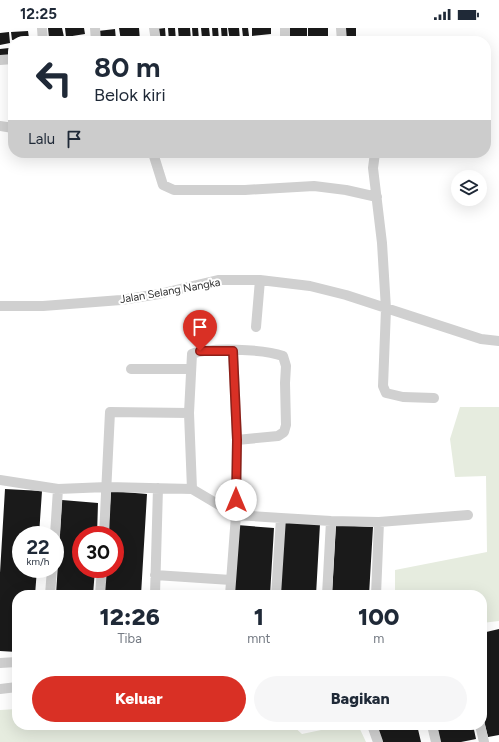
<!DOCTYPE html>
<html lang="id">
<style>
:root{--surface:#fff;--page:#f6f6f7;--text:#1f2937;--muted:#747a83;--accent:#d93025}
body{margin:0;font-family:Figtree,sans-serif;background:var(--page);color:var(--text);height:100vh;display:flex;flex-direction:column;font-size:15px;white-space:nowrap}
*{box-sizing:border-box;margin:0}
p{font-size:13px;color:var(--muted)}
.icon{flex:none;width:22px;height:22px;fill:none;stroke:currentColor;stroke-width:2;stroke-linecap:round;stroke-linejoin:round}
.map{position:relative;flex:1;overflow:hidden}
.drawer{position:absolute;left:12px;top:562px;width:475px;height:140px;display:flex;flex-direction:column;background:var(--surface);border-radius:16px;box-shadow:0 4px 16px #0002}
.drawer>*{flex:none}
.guide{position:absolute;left:8px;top:8px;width:483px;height:122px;border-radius:16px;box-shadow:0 4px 16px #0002;background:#fff;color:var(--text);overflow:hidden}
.buttons{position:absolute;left:451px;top:142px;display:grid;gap:8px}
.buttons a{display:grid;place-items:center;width:36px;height:36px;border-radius:50%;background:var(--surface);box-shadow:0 4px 16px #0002;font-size:20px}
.speed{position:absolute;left:12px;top:498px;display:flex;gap:8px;font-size:20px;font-weight:700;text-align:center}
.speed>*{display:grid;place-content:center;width:52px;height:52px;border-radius:50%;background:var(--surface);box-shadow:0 4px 16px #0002;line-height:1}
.speed small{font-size:10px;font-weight:400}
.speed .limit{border:6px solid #d22;background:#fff;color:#111}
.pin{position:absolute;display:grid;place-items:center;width:34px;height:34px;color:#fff;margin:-41px -17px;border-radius:50% 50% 50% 0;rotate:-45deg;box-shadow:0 0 4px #0007}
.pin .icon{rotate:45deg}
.me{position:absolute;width:44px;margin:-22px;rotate:0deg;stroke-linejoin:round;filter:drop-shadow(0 0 3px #0008)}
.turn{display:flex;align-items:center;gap:14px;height:84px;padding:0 20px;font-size:18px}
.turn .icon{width:52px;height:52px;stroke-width:2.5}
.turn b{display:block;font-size:28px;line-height:34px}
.then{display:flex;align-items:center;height:38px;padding:0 20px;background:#0003;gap:8px;font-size:15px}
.eta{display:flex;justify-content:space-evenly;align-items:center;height:68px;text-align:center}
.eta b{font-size:24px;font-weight:800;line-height:28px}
.action{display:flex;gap:8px;margin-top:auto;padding:8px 20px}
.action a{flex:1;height:46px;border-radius:24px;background:var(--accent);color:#fff;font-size:16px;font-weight:800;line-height:46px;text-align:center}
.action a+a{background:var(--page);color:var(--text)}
.status{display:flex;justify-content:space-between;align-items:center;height:28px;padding:0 20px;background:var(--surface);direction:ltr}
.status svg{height:11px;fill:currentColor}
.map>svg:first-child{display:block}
</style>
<div class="status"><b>12:25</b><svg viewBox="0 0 49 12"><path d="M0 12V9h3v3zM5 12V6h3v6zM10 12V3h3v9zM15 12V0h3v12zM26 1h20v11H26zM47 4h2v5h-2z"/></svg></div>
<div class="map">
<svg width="499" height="714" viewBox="0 0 499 714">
<rect width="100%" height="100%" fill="#fff"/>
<path fill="#e6ecdf" d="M460 379H499V593L482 595V567H395V542L487 524 486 448 455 449 450 411Z
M17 681V697H292L302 706 345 697H358L366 714H0V682Z"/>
<path fill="#1a1a1a" d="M48 0H62L64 9 49 10Z
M65 0H84L85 6 66 9Z
M119 0H139L140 13H121Z
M165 0 166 13H157L156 1Z
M168 0H175L176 13H169Z
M178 0H190L191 12 179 13Z
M192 0H198L199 12 193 13Z
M201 0H209L210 9 202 10Z
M212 0H218L219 13H213Z
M221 0H227L228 13H222Z
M228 0H239L240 13H230Z
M242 0H248L249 8 243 9Z
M252 0H271V6L252 8Z
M288 0H307V13H288Z
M308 0H328V9L321 10H328V13H308Z
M344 0H356V13H344Z
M115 1 116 12 99 13 98 3Z
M28 3 29 10 12 12 11 4Z
M9 4 10 15 0 17V5Z
M271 9 272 13H253V10Z
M9 20 11 30 0 31V21Z
M5 461 42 463 39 507H21V541H37L35 567H17V624L0 623V545Z
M111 463 147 466 141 567H104L106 541H115V507H108Z
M62 472 98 475 97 507H81V541H95L93 567H56Z
M284 494 320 496 316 567H279Z
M237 497 274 500 270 567H233Z
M336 497 373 499 369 567H332Z
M499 601V707L488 709 482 685V605Z
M377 697H417L421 714H381Z
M437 697H473L476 711 461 714H440Z"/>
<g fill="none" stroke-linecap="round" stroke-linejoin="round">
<path stroke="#d0d0d0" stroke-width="10" d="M42 0 43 13
M95 0 96 13
M154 0 156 13
M285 0V13
M341 0 342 13
M0 32 13 31
M0 98 13 100
M153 125 163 157 174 162H245L314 158 346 162 377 169
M375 125 373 140 382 215 386 281 383 358 386 365 403 369 434 370
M0 278H43L121 272 159 266 218 252H260L310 258 346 267 481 311 499 313
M256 299 260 252
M131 341H191
M0 452 58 461 107 459 192 461 236 487 281 490 331 493 379 494 468 487
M192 461 189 385 192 326C210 319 264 321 283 328L286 338 285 355 286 397 284 404 278 408 237 412
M55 507 58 461
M104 507 110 384 189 385
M155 547 231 552
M50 567 52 541
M100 567 102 541
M155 567 158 460
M230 567 236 487 237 412 233 323
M276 567 281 490
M327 567 331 493
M376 567 379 494
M0 635 17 634
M0 661 17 659
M372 697 378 714
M432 697 436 714
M480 697 484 714"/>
</g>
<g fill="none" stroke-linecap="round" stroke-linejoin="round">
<g stroke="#8d1f18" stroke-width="10">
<path id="route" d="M200 323H233L237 412 236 472"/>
</g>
<use href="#route" stroke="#d93025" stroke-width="7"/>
</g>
<g text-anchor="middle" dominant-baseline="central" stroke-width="4" stroke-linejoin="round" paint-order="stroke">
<g font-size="11" fill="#333" stroke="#fff">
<text transform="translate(170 263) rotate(-10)">Jalan Selang Nangka</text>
</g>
</g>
</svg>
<div class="buttons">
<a><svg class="icon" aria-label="layers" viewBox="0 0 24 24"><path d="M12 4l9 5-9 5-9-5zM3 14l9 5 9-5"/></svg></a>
</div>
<div class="speed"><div>22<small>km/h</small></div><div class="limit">30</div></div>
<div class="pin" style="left:200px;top:323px;background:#d93025"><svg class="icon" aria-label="arrive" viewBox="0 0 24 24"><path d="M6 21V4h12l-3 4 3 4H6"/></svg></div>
<svg class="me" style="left:236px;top:472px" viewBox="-20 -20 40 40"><circle r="19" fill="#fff"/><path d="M0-13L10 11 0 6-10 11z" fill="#d93025"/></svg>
<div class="guide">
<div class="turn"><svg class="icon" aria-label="left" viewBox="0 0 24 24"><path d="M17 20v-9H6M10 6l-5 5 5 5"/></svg><div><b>80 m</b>Belok kiri</div></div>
<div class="then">Lalu<svg class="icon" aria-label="arrive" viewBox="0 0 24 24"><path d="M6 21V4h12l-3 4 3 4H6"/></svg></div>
</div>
<section class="drawer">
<div class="eta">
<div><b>12:26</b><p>Tiba</p></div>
<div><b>1</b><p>mnt</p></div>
<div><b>100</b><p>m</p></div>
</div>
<div class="action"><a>Keluar</a><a>Bagikan</a></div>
</section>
</div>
